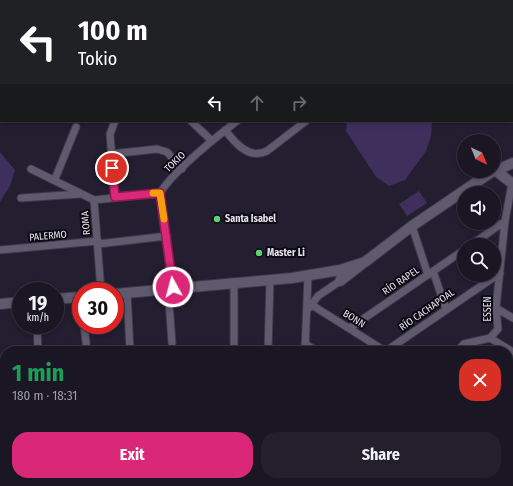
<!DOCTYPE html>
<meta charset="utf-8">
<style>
:root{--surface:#1a1624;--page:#231f2c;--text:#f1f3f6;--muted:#9f9fa6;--line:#383541;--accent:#db2777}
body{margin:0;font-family:"Fira Sans Condensed",sans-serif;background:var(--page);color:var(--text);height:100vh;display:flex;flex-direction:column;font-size:15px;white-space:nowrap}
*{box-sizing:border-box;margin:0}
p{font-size:13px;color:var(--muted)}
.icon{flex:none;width:22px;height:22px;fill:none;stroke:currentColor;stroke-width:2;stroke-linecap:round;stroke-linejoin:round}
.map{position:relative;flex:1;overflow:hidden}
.side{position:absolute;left:0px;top:346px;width:513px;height:140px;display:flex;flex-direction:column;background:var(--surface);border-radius:16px 16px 0 0;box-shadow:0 2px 6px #0003,0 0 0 1px var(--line)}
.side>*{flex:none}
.hud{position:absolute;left:0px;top:0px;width:513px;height:122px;box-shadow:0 2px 6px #0003,0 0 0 1px var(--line);background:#202124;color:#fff;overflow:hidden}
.needle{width:26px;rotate:137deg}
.tools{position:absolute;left:457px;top:134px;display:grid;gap:8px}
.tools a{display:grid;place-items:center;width:44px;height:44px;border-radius:50%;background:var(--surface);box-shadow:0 2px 6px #0003,0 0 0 1px var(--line);font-size:20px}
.speed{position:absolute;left:12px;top:282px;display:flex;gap:8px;font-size:20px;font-weight:700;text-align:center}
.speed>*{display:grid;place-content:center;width:52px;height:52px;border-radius:50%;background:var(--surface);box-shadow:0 2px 6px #0003,0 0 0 1px var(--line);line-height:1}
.speed small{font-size:10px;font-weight:400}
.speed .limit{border:6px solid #d22;background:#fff;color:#111}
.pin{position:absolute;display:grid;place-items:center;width:34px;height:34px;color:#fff;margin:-17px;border:2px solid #fff;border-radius:50%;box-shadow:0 1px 4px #0007}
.me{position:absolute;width:44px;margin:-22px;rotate:353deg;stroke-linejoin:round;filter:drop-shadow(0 0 3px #0008)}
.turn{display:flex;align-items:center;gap:14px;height:84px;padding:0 12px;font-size:18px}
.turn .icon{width:52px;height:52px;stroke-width:2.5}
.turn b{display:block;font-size:28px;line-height:34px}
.lanes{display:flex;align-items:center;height:38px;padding:0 12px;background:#0003;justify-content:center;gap:20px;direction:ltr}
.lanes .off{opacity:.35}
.round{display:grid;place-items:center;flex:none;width:42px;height:42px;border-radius:16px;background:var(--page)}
.overview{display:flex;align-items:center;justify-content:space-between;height:68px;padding:0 12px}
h1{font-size:24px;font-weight:700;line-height:30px;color:#1e9e55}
.action{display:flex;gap:8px;margin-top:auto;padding:8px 12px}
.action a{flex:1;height:46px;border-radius:16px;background:var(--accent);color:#fff;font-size:16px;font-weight:700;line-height:46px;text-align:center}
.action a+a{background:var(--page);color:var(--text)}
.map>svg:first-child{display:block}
</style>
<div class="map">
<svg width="513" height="486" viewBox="0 0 513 486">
<rect width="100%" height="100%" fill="#231e30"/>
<path fill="#3e2f5d" d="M20 0H280V1H19Z
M347 121H432L431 136 426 151 405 180 389 186 376 177 346 131Z
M0 152 15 170 10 186 0 202Z
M419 191 427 203 407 216 399 204Z"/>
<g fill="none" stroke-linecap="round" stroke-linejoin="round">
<path stroke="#100027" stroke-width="2" d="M196 0 199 1
M55 1 56 0
M234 1V0
M0 48 1 47"/>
<g stroke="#3c3847" stroke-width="9">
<path id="street" d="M453 0V1
M301 1 302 0
M0 2 1 0
M512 44H513
M115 121 110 134 115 197
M191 121 212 141
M225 130C235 143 249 160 267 151L306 121
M111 154 157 149 167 152 182 169
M31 169 94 200
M55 179 76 127
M160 193 173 287
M21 198 80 194
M94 200 160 193C174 170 215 138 237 121
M94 200 101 291
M412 226 428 275
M98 244 167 236
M471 245 505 221
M0 250 98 241
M433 271 446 309
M234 283V351
M168 288 172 343
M127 292 130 351
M307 302 385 351
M309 308 318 296 340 281V276
M496 308 513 318
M37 325 38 351
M84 325 87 351
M350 328 464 250
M490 338 498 329 496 308 505 221 512 183
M490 338 513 352
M305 344 317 351
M268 351 270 280
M305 351 308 276
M386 351 500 273
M460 351V348L464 344 490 338
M508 395 513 398
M0 402 5 406
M508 418 513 422
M508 446 513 445
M508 476H513
M32 481V486
M129 481 158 486
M228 481 230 486
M332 481 340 486
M411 481 418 486
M99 482V486
M451 486 453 481"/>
</g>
<g stroke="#3c3847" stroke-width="12">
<path id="secondary" d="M495 170 513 184
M494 171 513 163
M340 281 362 264
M115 294 292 278 340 270 365 262 412 226 493 171
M55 299 81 297
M0 304 21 302"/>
</g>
<use href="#street" stroke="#605a6f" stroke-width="7"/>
<use href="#secondary" stroke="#605a6f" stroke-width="10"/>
</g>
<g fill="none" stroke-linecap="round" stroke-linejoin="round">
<g stroke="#8e194d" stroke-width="10">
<path id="route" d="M112 168 115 197 160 193 173 287"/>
</g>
<use href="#route" stroke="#db2777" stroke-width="7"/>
<path stroke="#f59e0b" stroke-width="7" d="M153 193H160L164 219"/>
</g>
<g fill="#58d570" stroke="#0c0a12" stroke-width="1.5">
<circle cx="217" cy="219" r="4"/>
<circle cx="259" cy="253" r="4"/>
</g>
<g text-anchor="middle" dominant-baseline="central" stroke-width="4" stroke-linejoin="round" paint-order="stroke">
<g font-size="10" fill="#e4e1ed" stroke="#0c0a12">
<text transform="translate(175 162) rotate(-44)">TOKIO</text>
<text transform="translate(86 223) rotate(-95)">ROMA</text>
<text transform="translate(48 236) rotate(-5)">PALERMO</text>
<text transform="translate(401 281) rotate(-34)">RÍO RAPEL</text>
<text transform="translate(488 309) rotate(-90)">ESSEN</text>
<text transform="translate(427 310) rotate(-35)">RÍO CACHAPOAL</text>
<text transform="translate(354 319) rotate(32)">BONN</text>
</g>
<g font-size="10" font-weight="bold" fill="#e4e1ed" stroke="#0c0a12" text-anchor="start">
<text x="225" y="219">Santa Isabel</text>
<text x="267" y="253">Master Li</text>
</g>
</g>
</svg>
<div class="tools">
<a><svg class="needle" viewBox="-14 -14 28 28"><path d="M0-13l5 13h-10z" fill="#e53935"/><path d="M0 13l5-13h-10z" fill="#9f9fa6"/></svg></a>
<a><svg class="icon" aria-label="sound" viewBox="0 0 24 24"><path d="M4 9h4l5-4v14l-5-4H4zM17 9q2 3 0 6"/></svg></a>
<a><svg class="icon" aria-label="search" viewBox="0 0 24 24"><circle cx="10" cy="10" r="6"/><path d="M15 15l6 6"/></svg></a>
</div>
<div class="speed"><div>19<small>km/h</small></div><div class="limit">30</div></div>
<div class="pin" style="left:112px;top:168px;background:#d93025"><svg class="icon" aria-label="arrive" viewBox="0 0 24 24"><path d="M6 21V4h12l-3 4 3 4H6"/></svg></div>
<svg class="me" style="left:173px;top:287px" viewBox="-20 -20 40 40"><circle r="17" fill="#db2777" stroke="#fff" stroke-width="3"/><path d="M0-11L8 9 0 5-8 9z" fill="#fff"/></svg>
<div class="hud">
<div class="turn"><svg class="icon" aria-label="left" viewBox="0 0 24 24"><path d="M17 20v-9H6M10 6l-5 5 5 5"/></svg><div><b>100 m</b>Tokio</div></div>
<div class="lanes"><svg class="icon" aria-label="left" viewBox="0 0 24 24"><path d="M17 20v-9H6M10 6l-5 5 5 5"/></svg><svg class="icon off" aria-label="ahead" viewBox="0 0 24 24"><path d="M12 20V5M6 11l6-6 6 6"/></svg><svg class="icon off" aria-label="right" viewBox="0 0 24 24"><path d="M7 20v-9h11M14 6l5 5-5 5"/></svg></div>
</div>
<section class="side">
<div class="overview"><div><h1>1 min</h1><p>180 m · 18:31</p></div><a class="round" style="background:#d93025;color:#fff"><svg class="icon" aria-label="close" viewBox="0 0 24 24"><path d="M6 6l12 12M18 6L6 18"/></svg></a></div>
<div class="action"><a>Exit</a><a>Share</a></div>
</section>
</div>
